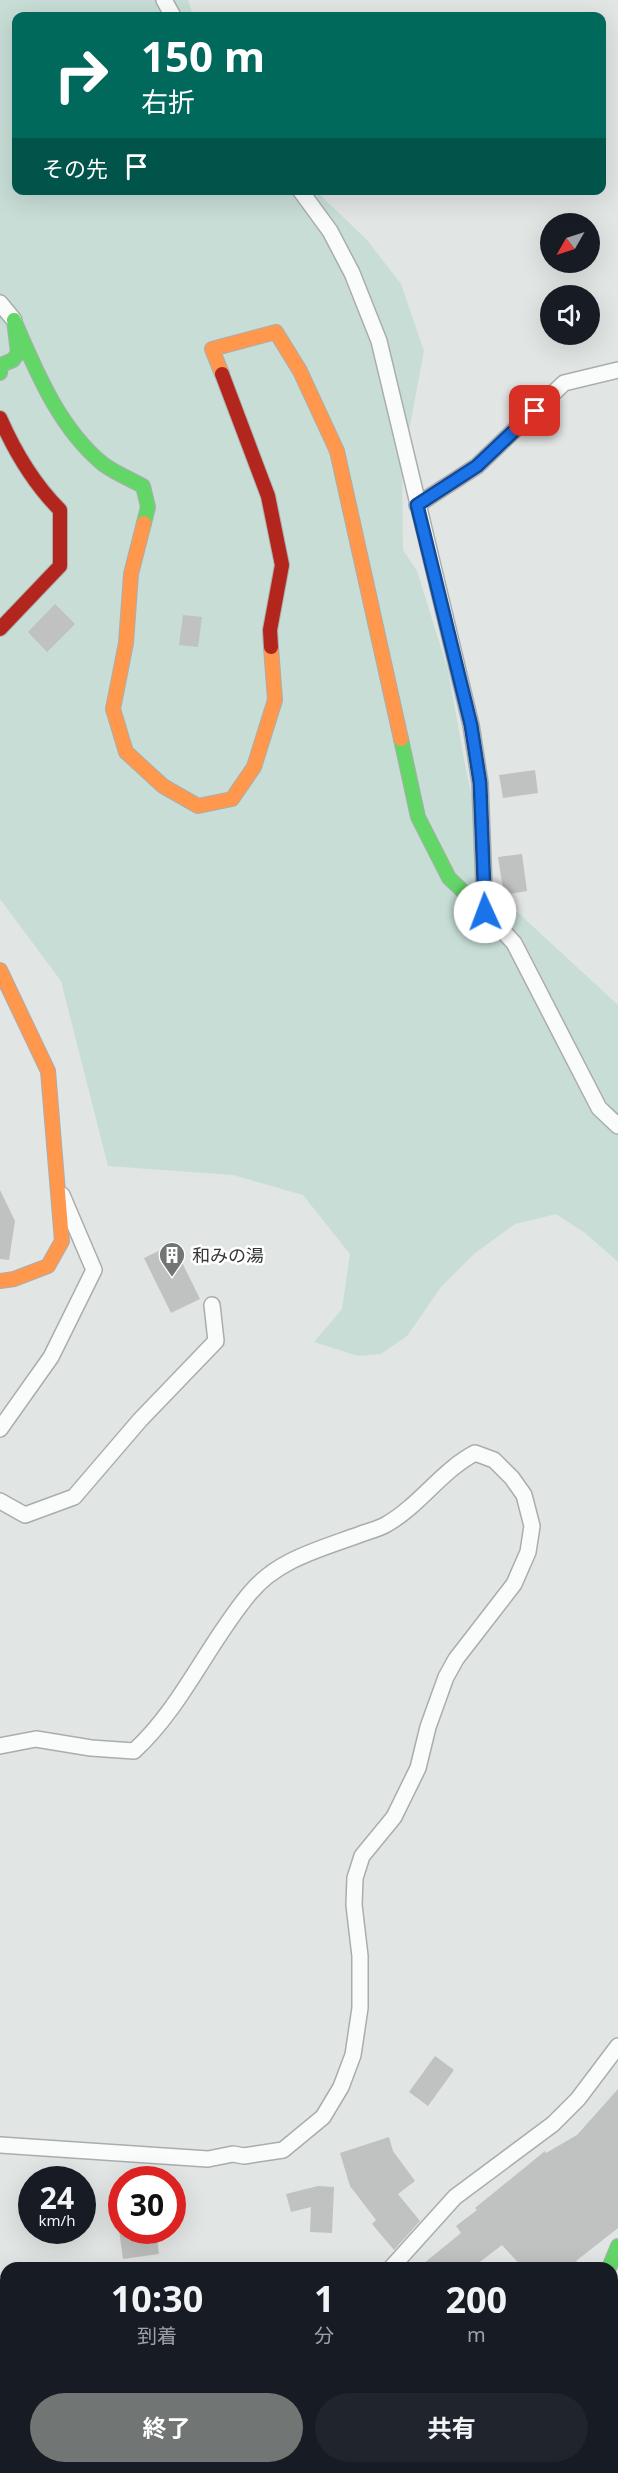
<!DOCTYPE html>
<html lang="ja">
<meta charset="utf-8">
<style>
:root{--surface:#171b24;--page:#20242c;--text:#f1f3f6;--muted:#9ea1a6;--accent:#717573}
body{margin:0;font-family:"Noto Sans","Noto Sans JP",sans-serif;background:var(--page);color:var(--text);height:100vh;display:flex;flex-direction:column;font-size:22px;white-space:nowrap}
*{box-sizing:border-box;margin:0}
p{font-size:20px;color:var(--muted)}
.icon{flex:none;width:33px;height:33px;fill:none;stroke:currentColor;stroke-width:2;stroke-linecap:round;stroke-linejoin:round}
.map{position:relative;flex:1;overflow:hidden}
.drawer{position:absolute;left:0px;top:2262px;width:618px;height:212px;display:flex;flex-direction:column;background:var(--surface);border-radius:18px 18px 0 0;box-shadow:0 6px 24px #0002}
.drawer>*{flex:none}
.hud{position:absolute;left:12px;top:12px;width:594px;height:183px;border-radius:12px;box-shadow:0 6px 24px #0002;background:#00695c;color:#fff;overflow:hidden}
.needle{width:39px;rotate:231deg}
.fabs{position:absolute;left:540px;top:213px;display:grid;gap:12px}
.fabs a{display:grid;place-items:center;width:60px;height:60px;border-radius:50%;background:var(--surface);box-shadow:0 6px 24px #0002;font-size:30px}
.speed{position:absolute;left:18px;top:2166px;display:flex;gap:12px;font-size:30px;font-weight:700;text-align:center}
.speed>*{display:grid;place-content:center;width:78px;height:78px;border-radius:50%;background:var(--surface);box-shadow:0 6px 24px #0002;line-height:1}
.speed small{font-size:15px;font-weight:400}
.speed .limit{border:9px solid #d22;background:#fff;color:#111}
.pin{position:absolute;display:grid;place-items:center;width:51px;height:51px;color:#fff;margin:-26px;border-radius:12px;box-shadow:0 3px 9px #0006}
.me{position:absolute;width:66px;margin:-33px;rotate:358deg;stroke-linejoin:round;filter:drop-shadow(0 0 4px #0008)}
.turn{display:flex;align-items:center;gap:21px;height:126px;padding:0 30px;font-size:27px}
.turn .icon{width:78px;height:78px;stroke-width:2.5}
.turn b{display:block;font-size:42px;line-height:51px}
.then{display:flex;align-items:center;height:57px;padding:0 30px;background:#0003;gap:12px;font-size:22px}
.eta{display:flex;justify-content:space-evenly;align-items:center;height:102px;text-align:center}
.eta b{font-size:36px;font-weight:700;line-height:42px}
.action{display:flex;gap:12px;margin-top:auto;padding:12px 30px}
.action a{flex:1;height:69px;border-radius:36px;background:var(--accent);color:#fff;font-size:24px;font-weight:700;line-height:69px;text-align:center}
.action a+a{background:var(--page);color:var(--text)}
.map>svg:first-child{display:block}
</style>
<div class="map">
<svg width="618" height="2473" viewBox="0 0 618 2473">
<rect width="100%" height="100%" fill="#e1e5e3"/>
<path fill="#c7ddd6" d="M0 0H188L193 16H16V190L316 191 367 240 401 284 424 351 402 468 403 550 417 571 448 670 466 770 491 879 514 909 618 1005V1262L585 1233 556 1214 515 1224 475 1253 441 1287 407 1336 381 1354 358 1356 314 1342 342 1309 350 1254 303 1195 233 1175 108 1166 61 981 0 899Z"/>
<path fill="#bfc2c1" d="M55 604 75 624 47 652 28 632Z
M183 615 202 617 198 647 179 645Z
M535 770 538 793 503 798 499 775Z
M522 854 527 891 504 895 498 857Z
M0 1190 15 1221 9 1260 0 1259Z
M173 1244 200 1299 171 1313 144 1258Z
M435 2056 454 2070 428 2106 409 2092Z
M618 2089V2228L576 2261 581 2268H523L502 2245 472 2268H418L461 2233 456 2226 477 2210 475 2208 545 2151 546 2153 577 2135Z
M389 2137 393 2151 415 2181 398 2194 420 2221 394 2250 372 2224 376 2220 350 2186 340 2153Z
M318 2186 334 2187 332 2233 310 2232 311 2207 291 2212 286 2194Z
M119 2230H156L159 2254 123 2259Z"/>
<g fill="none" stroke-linecap="round" stroke-linejoin="round">
<g stroke="#abadad" stroke-width="18">
<path id="street" d="M164 0 173 16
M300 190 330 231 352 273 379 341 471 725 480 783 485 912 514 943 599 1108 618 1126
M0 303 14 320
M417 505 477 466 564 383 618 370
M0 1429 51 1357 94 1270 62 1195
M0 1501 25 1515 74 1497 140 1420 216 1341 212 1305
M0 1746 36 1739 91 1748 134 1751C182 1707 208 1643 250 1593 278 1559 321 1549 361 1534 369 1531 379 1529 387 1524 420 1505 441 1471 475 1453L494 1460 512 1478 524 1495 532 1526 528 1552 514 1584 456 1659 446 1677 428 1727 418 1768 394 1817 362 1856 355 1878 354 1905 360 1956V2008L353 2055 341 2087 323 2117 283 2150 244 2156 233 2154 208 2159 0 2145
M391 2268 455 2197 553 2124 578 2099 618 2046
M0 2284 6 2292
M0 2465 6 2464"/>
</g>
<g stroke="#abadad" stroke-width="16">
<path id="fast" d="M0 373 1 365 13 360 18 353 14 320C36 371 59 428 103 464 115 473 130 479 143 486L148 507 144 523
M401 739 418 817 449 878 485 912
M609 2268 618 2246"/>
</g>
<g stroke="#abadad" stroke-width="16">
<path id="slow" d="M222 374 212 349 276 332 300 371 337 451 401 739
M144 523 131 574 126 643 113 709 126 752 163 786 198 806 232 799 254 767 275 700 271 647
M0 970 48 1071 62 1241 48 1266 14 1279 0 1281
M554 2468V2473"/>
</g>
<g stroke="#abadad" stroke-width="16">
<path id="jam" d="M222 374 268 496 282 565 270 630 271 647
M0 418C14 450 35 485 60 510V566L0 629"/>
</g>
<use href="#street" stroke="#fafbfb" stroke-width="15"/>
<use href="#fast" stroke="#63d668" stroke-width="14"/>
<use href="#slow" stroke="#ff974d" stroke-width="14"/>
<use href="#jam" stroke="#b3261e" stroke-width="14"/>
</g>
<g fill="none" stroke-linecap="round" stroke-linejoin="round">
<g stroke="#114b97" stroke-width="15">
<path id="route" d="M485 912 480 783 471 725 417 505 477 466 535 411"/>
</g>
<use href="#route" stroke="#1a73e8" stroke-width="10"/>
</g>
<defs>
<g id="building-pin" transform="scale(1.35)"><path d="M0 17L-7.5 6A9.5 9.5 0 1 1 7.5 6Z" fill="#717573" stroke="#fff"/><path d="M-4-6H4V6H1V3H-1V6H-4ZM-2.5-4.3h1.7v1.8h-1.7ZM.8-4.3h1.7v1.8H.8ZM-2.5-1h1.7V.8h-1.7ZM.8-1h1.7V.8H.8Z" fill="#fff"/></g>
</defs>
<g fill-rule="evenodd">
<use href="#building-pin" x="172" y="1255"/>
</g>
<g text-anchor="middle" dominant-baseline="central" stroke-width="5" stroke-linejoin="round" paint-order="stroke">
<g font-size="18" fill="#353837" stroke="#fff" text-anchor="start">
<text x="192" y="1255">和みの湯</text>
</g>
</g>
</svg>
<div class="fabs">
<a><svg class="needle" viewBox="-14 -14 28 28"><path d="M0-13l5 13h-10z" fill="#e53935"/><path d="M0 13l5-13h-10z" fill="#9ea1a6"/></svg></a>
<a><svg class="icon" aria-label="sound" viewBox="0 0 24 24"><path d="M4 9h4l5-4v14l-5-4H4zM17 9q2 3 0 6"/></svg></a>
</div>
<div class="speed"><div>24<small>km/h</small></div><div class="limit">30</div></div>
<div class="pin" style="left:535px;top:411px;background:#d93025"><svg class="icon" aria-label="arrive" viewBox="0 0 24 24"><path d="M6 21V4h12l-3 4 3 4H6"/></svg></div>
<svg class="me" style="left:485px;top:912px" viewBox="-20 -20 40 40"><circle r="19" fill="#fff"/><path d="M0-13L10 11 0 6-10 11z" fill="#1a73e8"/></svg>
<div class="hud">
<div class="turn"><svg class="icon" aria-label="right" viewBox="0 0 24 24"><path d="M7 20v-9h11M14 6l5 5-5 5"/></svg><div><b>150 m</b>右折</div></div>
<div class="then">その先<svg class="icon" aria-label="arrive" viewBox="0 0 24 24"><path d="M6 21V4h12l-3 4 3 4H6"/></svg></div>
</div>
<section class="drawer">
<div class="eta">
<div><b>10:30</b><p>到着</p></div>
<div><b>1</b><p>分</p></div>
<div><b>200</b><p>m</p></div>
</div>
<div class="action"><a>終了</a><a>共有</a></div>
</section>
</div>
